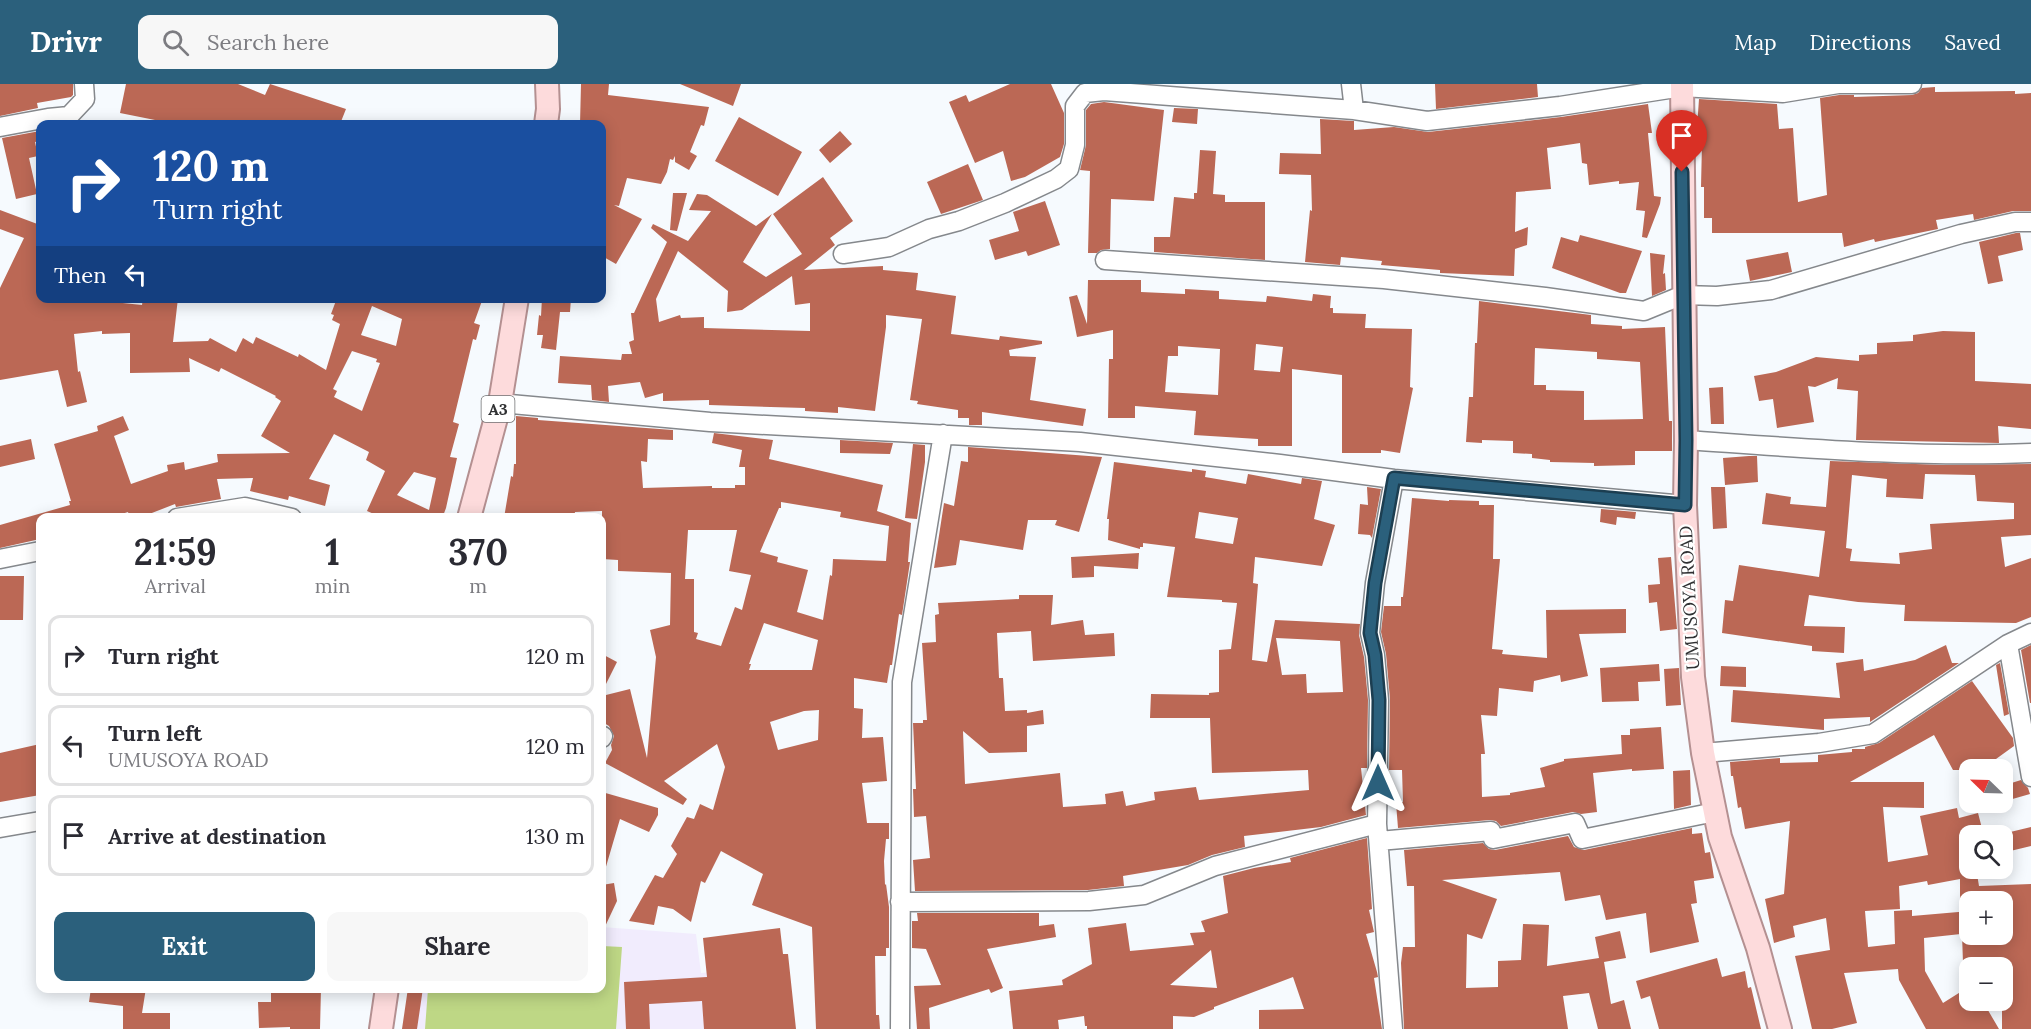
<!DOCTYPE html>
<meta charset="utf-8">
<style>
:root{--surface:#fff;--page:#f7f7f7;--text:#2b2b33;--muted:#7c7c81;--line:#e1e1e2;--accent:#2b607c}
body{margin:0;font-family:Lora,serif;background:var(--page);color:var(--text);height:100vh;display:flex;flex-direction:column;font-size:22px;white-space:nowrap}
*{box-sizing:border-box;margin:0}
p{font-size:20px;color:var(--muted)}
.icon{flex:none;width:33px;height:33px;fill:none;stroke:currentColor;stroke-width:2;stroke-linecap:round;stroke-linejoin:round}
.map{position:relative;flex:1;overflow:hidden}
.sheet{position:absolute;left:36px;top:429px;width:570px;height:480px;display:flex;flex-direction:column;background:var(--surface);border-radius:12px;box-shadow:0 3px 15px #0003}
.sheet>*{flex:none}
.banner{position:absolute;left:36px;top:36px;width:570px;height:183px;border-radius:12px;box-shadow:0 3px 15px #0003;background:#1a4fa0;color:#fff;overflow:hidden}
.needle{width:39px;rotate:293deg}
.buttons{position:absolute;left:1959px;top:675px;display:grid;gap:12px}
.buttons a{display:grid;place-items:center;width:54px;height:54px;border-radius:12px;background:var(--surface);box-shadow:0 3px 15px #0003;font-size:30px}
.pin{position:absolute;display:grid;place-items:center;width:51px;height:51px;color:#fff;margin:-62px -26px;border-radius:50% 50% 50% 0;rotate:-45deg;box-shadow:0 0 6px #0007}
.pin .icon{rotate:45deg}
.me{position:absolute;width:66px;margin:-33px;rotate:0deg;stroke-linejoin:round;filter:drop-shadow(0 0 4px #0008)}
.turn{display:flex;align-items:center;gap:21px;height:126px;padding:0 18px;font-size:27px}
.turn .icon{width:78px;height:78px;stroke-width:2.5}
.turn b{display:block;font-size:42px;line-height:51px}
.then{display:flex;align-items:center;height:57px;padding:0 18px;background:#0003;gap:12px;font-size:22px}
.eta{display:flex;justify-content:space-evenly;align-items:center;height:102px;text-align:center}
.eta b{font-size:36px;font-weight:700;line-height:42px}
.primary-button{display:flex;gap:12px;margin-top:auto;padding:12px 18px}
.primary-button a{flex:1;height:69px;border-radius:12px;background:var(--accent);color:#fff;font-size:24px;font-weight:700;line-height:69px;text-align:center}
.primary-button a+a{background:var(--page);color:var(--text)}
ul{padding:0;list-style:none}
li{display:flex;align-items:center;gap:18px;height:81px;margin:0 12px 9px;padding:0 6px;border:3px solid var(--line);border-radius:12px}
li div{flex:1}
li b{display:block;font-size:22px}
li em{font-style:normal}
header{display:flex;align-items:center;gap:36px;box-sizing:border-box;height:84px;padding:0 30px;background:var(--accent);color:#fff}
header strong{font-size:28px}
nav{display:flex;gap:33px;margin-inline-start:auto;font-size:21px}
.search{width:420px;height:54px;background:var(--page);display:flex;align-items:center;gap:15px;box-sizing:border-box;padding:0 21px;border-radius:12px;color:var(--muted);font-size:22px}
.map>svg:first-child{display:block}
</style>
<header>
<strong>Drivr</strong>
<div class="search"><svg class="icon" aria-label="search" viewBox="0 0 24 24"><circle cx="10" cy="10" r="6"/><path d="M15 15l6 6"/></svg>Search here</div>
<nav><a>Map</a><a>Directions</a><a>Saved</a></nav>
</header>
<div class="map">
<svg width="2031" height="945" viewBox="0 0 2031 945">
<rect width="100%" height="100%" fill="#f6fafe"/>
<path fill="#f1ecfd" d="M602 843 696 850 701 889 737 886 744 945H409L416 905 602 904Z"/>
<path fill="#bed785" d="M602 862 622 863 616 945H425L428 905 602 904Z"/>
<path fill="#bb6855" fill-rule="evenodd" d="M0 0H73V11L71 13 37 19 38 24 0 32Z
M126 0H238L265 11 270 0 346 25 340 40H154L155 36 120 29Z
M581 0H609L608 11 709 23 704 42 701 41 690 68 697 72 689 86 675 78V72L673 76 670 75 667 88 661 100 627 94 619 122 614 121 642 135 616 180 602 172V40H580Z
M680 0H741L733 22Z
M1010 0H1051L1064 29V60L1060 73 1025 93 1011 97 1003 67 975 79 949 18 966 11 969 18Z
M1435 0H1537L1538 13 1436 25Z
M1935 3V8L2015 7V10L2031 9V127H2013L1974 136 1973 130 1936 136 1938 145 1875 158 1874 155 1844 163 1842 149H1712V134H1704V103H1701L1702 59 1696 58 1699 15 1777 20 1779 45 1793 44 1798 118 1827 111 1820 14 1839 11H1854V13L1912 11 1918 9 1922 4Z
M1104 18 1164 26 1154 117 1111 115 1110 165 1101 166 1097 169H1088L1090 87 1080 86 1086 61V26L1091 20Z
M1648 20 1652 49H1648L1654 112 1661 113 1660 120 1647 154 1642 153 1645 127 1636 126 1639 98 1619 100V97L1589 101 1587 80 1582 79 1580 59 1547 64 1551 105 1516 108 1515 148 1528 143 1527 161 1515 165 1514 192 1440 189V186L1381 181 1382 177 1341 173 1340 181 1305 178 1310 126 1312 127 1311 91 1279 90 1280 69 1321 70 1320 35 1354 37V46L1394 43 1428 48 1561 33Z
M1174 24 1198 25 1197 40 1172 38Z
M739 33 802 68 778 112 715 77Z
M40 47V57L35 58 38 72 29 74 37 110 16 115 2 54Z
M840 47 852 60 830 79 819 66Z
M1200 66 1216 67 1213 110 1225 111V118H1265V176L1154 168V153H1170L1174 113 1194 115V109H1197Z
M968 80 983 116 941 130 927 98Z
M823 93 853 137 830 154 835 161 804 186 883 182V186L918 189 916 206 956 212 951 250 999 256 1000 252 1042 257V260L1009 266 1010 272 1036 273 1030 316 1086 325 1083 342 982 328V341H969V334H958V326L917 320 918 317 910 316 922 235 886 231V243L875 327 838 323V329L805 327V324L709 321V316L663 317V309L645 314 640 298 608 302 609 318 592 316 591 301 558 299 560 272 621 276 622 270H632L629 258 634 256 631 229H634L667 158 651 144 653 140 688 157 711 127 689 126 697 110 707 111 756 142 772 130 743 178 766 193 802 170 773 130ZM678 167 728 207 727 228 742 226 792 192 795 221 810 219V247L704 244V233L681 234 680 231 659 238 656 215Z
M673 109H687L677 147 670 146Z
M1045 117 1060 161 1028 172 1026 167 995 176 989 156 1019 147 1013 128Z
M0 126 40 141V214H73V216L113 214V218L142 221 143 214H178L173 258 208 257 210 254 236 268 243 254 253 260 256 253 298 273 299 270 326 286 340 240 332 236 334 231 331 230 337 214H483L474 239 480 241 476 256 473 255 453 338 459 340 450 373 457 374 446 424 443 432 447 434H383L367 427 385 387 366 376 369 368 334 350 309 395 330 401 325 422 289 412 288 416 250 407 253 394 217 395 221 415 176 423 175 420 139 434H130L128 428 109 434 40 433V455L0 464V441L70 421 69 417H71L54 360 98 347 97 342 123 332 129 346 114 352 131 400 168 387 167 381 184 378 185 386 218 378 217 370 290 369 261 352 281 317 275 313 276 312 221 284 219 288 189 274 190 288 130 289V249L102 250V247L74 250 78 288 80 287 87 318 67 323 58 286 0 296V204L24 154 0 145ZM372 222 402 235 396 262 361 251ZM352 267 377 275 376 278 380 279 362 327 334 313 337 307 333 305ZM414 388 436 394 429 426 397 411Z
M2016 149H2020L2023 166 1998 172 2003 197 1988 200 1979 158Z
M1580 151 1642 167 1626 209H1620L1552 184 1561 153 1578 158Z
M1788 168 1792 188 1750 197 1746 176Z
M1650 169 1665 171 1663 190 1665 189 1666 206 1652 212Z
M1088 196H1141V208L1185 210V205L1219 207V215L1266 218 1267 212 1312 217 1313 210 1331 212 1330 224H1333V229L1366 230 1365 244 1412 245 1410 303 1413 304 1400 369 1381 366V369H1342V291L1292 285V362H1258V355L1194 351 1196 327 1135 322V334H1108L1109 275H1113V246L1077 253 1069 213 1077 211 1087 240ZM1256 260 1283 263 1280 288 1254 286ZM1178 262 1220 265 1218 311 1165 308 1168 272H1178Z
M542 214H571L570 228H560L556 266 541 264 543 251H537L539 231 541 232Z
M1479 217 1591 231V240L1622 242V245L1665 243 1669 337H1672V367H1635V381L1594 382V379L1550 378V376L1532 374V370L1513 369V357L1482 356V359L1466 358 1469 313H1473L1475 259H1477ZM1535 264 1597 268V275L1640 278 1643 335 1584 336V307L1546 306V301H1534Z
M1943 247 1975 248V297L2031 300V345L1998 342 1999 359 1856 356 1858 307 1837 305 1838 294 1815 303 1808 302 1814 338 1777 344 1773 315 1759 317 1754 292 1776 288 1816 273 1859 277V271L1877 270V259L1913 257V251Z
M1723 303 1724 340H1711L1709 304Z
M516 332 538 334V336L673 346V356L648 355 647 378 641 377 643 404 712 402V404H735V401H745V383H739L742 366 712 359 714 349 773 356 769 375 883 401 877 427 911 439 908 478H910L902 531 899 530 892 581H890L887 599 854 594V624L863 625 862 654 883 653 887 697 862 699 867 739H889V755H886L884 777 885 801 886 800 889 823V864H886V872H875L876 931H879L880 945H816L812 843 752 821 763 790 721 767 705 799 701 797 691 838 673 825 658 822 654 841 629 837 655 791 663 794 677 770 671 762 687 733 694 735 700 720 713 726 725 683 717 660 664 697 687 715 683 721 605 679 612 666 611 661 614 652 609 642 604 639 602 641V612L630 605 647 674 656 573 650 546 670 541 671 489 618 487V476L602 475V427L575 428 574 434H504L511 392 513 393 514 380H516ZM781 418 841 428 840 433 889 442 886 477 833 475 832 492 830 491 823 536 797 528 808 486 777 478 778 473 760 468 779 424H781ZM688 446H737L729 487 751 491 742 526 735 523 721 562 696 555 698 549 694 548V495H685ZM764 539 818 556 812 586H749L751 580H749ZM819 626 818 656 778 666 770 638 804 627Z
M31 355 35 375 0 383V362Z
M840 356 893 359 890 370 840 369Z
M913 360 925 361V378L917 435 905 434Z
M968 363 1102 373 1079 448 1055 441 1057 436H1028L1023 466 960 456 956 481 934 484 944 419 954 422 961 377 968 378Z
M1749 372H1757L1758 398 1725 401 1723 374Z
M1830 377 1944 381 2031 380V451L2001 453 2005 483 2031 474V533L2016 539 1904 537 1905 521 1858 518 1809 511 1804 542 1845 543 1844 569 1812 567V562L1722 549 1725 516 1733 517 1739 481 1819 493 1825 447 1762 440 1766 409 1791 413 1790 420 1826 423ZM1925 390 1975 391 1977 417 2014 419V435L1930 440 1932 465 1899 469 1900 480 1850 477 1852 465 1846 464 1852 391 1887 395 1886 413 1923 415Z
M1114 378 1192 388V385L1206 387 1205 393 1246 400 1248 390 1301 400 1302 394 1322 397 1314 435 1335 441 1322 482 1255 473 1253 499 1258 500 1252 576 1267 578 1275 536 1360 540 1359 551 1364 573 1368 616 1367 684H1361L1366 731 1321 743 1244 752 1245 763 1212 771 1188 781 1123 792 1124 802 1088 806 915 807 913 776 930 774 926 732 914 733 913 705H916L913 639H923V636H927L922 559 936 558 935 531 939 530 938 519 1019 515V511H1053L1051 541 1083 536 1085 551 1114 549 1115 572 1033 577 1031 547 997 549 999 594H1003L1005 627 1027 626V629L1043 626 1044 640 1027 642V668L989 669 963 647 965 700 1060 689 1063 723 1106 720 1105 710 1123 707 1126 722 1155 716 1154 708 1196 703 1199 716 1309 706 1308 686 1212 689 1210 634H1150L1151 610 1209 611V609L1219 608V566L1231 565 1237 519 1222 518V516L1167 513 1175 463 1143 459V463H1140V465L1108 456 1109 435H1107ZM1199 428 1238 434 1233 460 1195 454ZM1276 554 1340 557 1343 608 1307 609 1306 590 1282 591Z
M1367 403 1381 405 1372 454 1370 451 1358 450 1360 420 1368 421Z
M1711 403H1725L1727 444 1713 445Z
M1412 414 1449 417V416L1479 417V421H1494L1493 475H1500L1492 565 1503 566 1502 570 1547 574 1546 526 1626 525V549L1579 550 1588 592 1561 598 1560 591 1534 597 1533 608 1499 604 1497 632 1481 631 1485 670H1481L1482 713 1510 711V709L1545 703 1540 684 1564 677V675L1622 670 1621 651H1630V645L1661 643 1664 685 1632 687V685L1593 689 1597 728 1581 730 1573 728 1501 742 1496 737 1490 736 1398 744 1396 719 1403 718 1402 686H1389L1390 615 1386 570 1381 548 1384 522H1401V513H1403Z
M1601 425 1636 428 1635 435 1617 433 1616 441 1600 438Z
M1139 469 1138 485 1094 482V493L1072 494 1071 473Z
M1671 473 1677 545 1660 547 1657 518 1649 519 1648 501 1660 500 1658 474Z
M0 492H24L23 536H0Z
M1946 561 1952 579H1959L1870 638V633L1824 635V646L1731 638 1733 606 1840 614 1836 579 1863 575 1864 587 1915 576Z
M2031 561V619H2030L2021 566Z
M602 570 617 578 602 608Z
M2000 579 2009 630 2004 632 1996 581Z
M1659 580 1660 597 1638 598 1639 617 1602 618 1600 584Z
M1721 582 1746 583V603L1720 602Z
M1679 584 1681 621 1666 622 1664 585Z
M1972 597 2013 654 2014 662 1996 675 2000 686H1953L1934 651 1850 698H1924V724L1883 723 1888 778 1928 771 1920 732 1957 724 1959 734 1978 729 1984 752H1965L1970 771V784H1976L1979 802 2031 800V945H2002V882L2010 877 1963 879 1962 850H2002V818H1960V795L1928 801 1927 797 1899 802 1900 825 1865 827 1868 863 1895 860 1894 827 1912 826V832L1970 827V849L1924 854 1925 887 1943 919 1970 902V916H1982L1999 945H1926L1899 896 1898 885 1844 889 1857 939 1832 945H1812L1795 872 1830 866 1826 834 1793 842 1795 853 1774 859 1765 815 1784 810 1790 737 1745 745 1741 723 1738 724 1733 692H1731L1730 678 1780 674V679L1818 678V671L1852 668V665H1865V663L1879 659Z
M40 660V711L0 718V669Z
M1690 686 1691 721 1674 725 1673 687Z
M2021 696 2028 704 2030 710 2002 718V702Z
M602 708 658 724V731L649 748 620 735 605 786 602 785Z
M2031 743V762L2002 769V750Z
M1692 744V750L1702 749 1705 769 1710 768 1714 794 1694 797 1697 819 1691 820 1699 858 1650 869 1646 829 1606 836 1600 811 1565 817 1560 788 1442 796 1497 815 1482 855 1467 850 1466 904 1498 903V877L1521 876 1523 840 1549 841 1547 882 1599 874 1595 853 1620 847 1626 874 1604 878 1611 920 1624 916 1631 945H1598L1589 909 1563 912 1568 945H1404L1401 879 1403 863H1415L1414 802H1407L1404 766 1483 759 1489 765 1495 766 1568 752 1574 763 1584 766Z
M1367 754 1372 825 1369 826 1374 848 1366 850 1377 888 1378 893 1374 894 1382 945H1259V926L1304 925 1293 893 1214 923V925L1194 933 1173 932V945H1087V942H1085L1084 932 1058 936 1059 945H1013L1009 907 1063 901 1062 896 1092 880 1088 844 1126 839 1130 867 1194 861 1190 849 1205 848 1201 837 1228 829 1223 792 1254 784 1291 778 1290 774ZM1211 866 1217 904 1170 901Z
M614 799 617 817 602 849V801Z
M917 829H1039V842L1054 840 1056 853 987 865 1003 904 991 909 989 905 929 924 930 945H917L914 902 941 901 926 865 912 864V837H918Z
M780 844 783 870H788L796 945H704L702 917 649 920 650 945H626L624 898 707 893 703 854Z
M1717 874 1722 893 1745 887 1748 904 1751 903 1761 945H1659L1650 912 1641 915 1636 897Z
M91 904H146L142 929H170V945H123V922L89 918Z
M271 904H321L320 945H290V943L259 944 258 918H271Z
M408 904H423L417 945H402Z"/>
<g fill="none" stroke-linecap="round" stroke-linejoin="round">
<g stroke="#85888c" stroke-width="21">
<path id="minor" d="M1351 0 1354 26
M0 43 48 34 69 32 85 15 84 0
M843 170 889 163 929 145 959 137 1005 119 1056 95 1069 85 1075 61V22L1085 9 1104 7 1354 26 1427 37 1560 22 1682 3 1783 9 1838 0H1912
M1105 176 1384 195 1545 213 1644 227 1683 211 1717 212 1771 206 1961 150 2015 138H2031
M500 319 710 338 1080 358 1280 380 1394 395 1685 421
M1686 356C1801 364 1916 374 2031 369
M177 434 245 423 292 434
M0 475 40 467
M2008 560 2031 693
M602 654 603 652
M1703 669 1819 659 1873 650 2008 560 2031 549
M0 744 40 737
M1379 757 1491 747 1493 755 1575 739 1582 755 1715 728
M900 818 1089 817 1144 811 1215 782 1377 740
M900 945 902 598 943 350
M1393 945 1377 740 1379 616 1375 571 1370 549 1375 499 1394 395"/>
</g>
<g stroke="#b49091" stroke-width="26">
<path id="major" d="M1682 0 1686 356 1685 421 1693 593 1703 669 1720 753 1758 864 1780 945
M546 40 548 25 547 0
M469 434 500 319 517 214
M381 945 387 904"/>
</g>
<use href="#minor" stroke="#fff" stroke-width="18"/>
<use href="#major" stroke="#fddbdc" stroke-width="22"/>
</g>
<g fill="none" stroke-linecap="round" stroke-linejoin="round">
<g stroke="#1c3e51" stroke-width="15">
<path id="route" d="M1378 699 1379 616 1375 571 1370 549 1375 499 1394 394 1685 421 1686 356 1682 88"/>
</g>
<use href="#route" stroke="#2b607c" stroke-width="10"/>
</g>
<g text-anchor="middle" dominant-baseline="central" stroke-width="4.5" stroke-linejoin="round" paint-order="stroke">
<rect fill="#fff" stroke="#6e6f70" stroke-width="1.5" x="481.5" y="312" width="33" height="26" rx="4.5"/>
<g font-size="16" font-weight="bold" fill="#303133">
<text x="498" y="325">A3</text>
</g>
<g font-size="18" fill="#303133" stroke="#fff">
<text transform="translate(1689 514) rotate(-93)">UMUSOYA ROAD</text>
</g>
</g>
</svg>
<div class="buttons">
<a><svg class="needle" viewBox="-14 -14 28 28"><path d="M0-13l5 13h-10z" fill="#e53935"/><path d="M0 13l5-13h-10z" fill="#7c7c81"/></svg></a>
<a><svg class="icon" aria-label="search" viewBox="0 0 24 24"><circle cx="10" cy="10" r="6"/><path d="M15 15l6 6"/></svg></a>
<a>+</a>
<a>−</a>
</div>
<div class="pin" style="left:1682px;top:88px;background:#d93025"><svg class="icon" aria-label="arrive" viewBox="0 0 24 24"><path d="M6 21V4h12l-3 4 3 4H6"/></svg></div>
<svg class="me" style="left:1378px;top:699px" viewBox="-20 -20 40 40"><path d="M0-17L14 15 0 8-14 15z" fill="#2b607c" stroke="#fff" stroke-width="4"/></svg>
<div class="banner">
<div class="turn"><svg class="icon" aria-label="right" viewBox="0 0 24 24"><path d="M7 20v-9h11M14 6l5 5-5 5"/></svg><div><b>120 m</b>Turn right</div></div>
<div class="then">Then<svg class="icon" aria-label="left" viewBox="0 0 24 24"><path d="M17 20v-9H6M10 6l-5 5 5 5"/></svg></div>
</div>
<section class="sheet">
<div class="eta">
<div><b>21:59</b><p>Arrival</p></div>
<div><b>1</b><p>min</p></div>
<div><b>370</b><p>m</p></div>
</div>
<ul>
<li><svg class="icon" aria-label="right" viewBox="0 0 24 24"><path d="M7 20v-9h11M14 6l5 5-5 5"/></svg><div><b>Turn right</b></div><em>120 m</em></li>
<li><svg class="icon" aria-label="left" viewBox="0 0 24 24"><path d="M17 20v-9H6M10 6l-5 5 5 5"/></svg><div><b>Turn left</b><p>UMUSOYA ROAD</p></div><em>120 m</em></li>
<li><svg class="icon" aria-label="arrive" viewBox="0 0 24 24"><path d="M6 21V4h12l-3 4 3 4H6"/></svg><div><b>Arrive at destination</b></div><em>130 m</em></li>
</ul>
<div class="primary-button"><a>Exit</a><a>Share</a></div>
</section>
</div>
